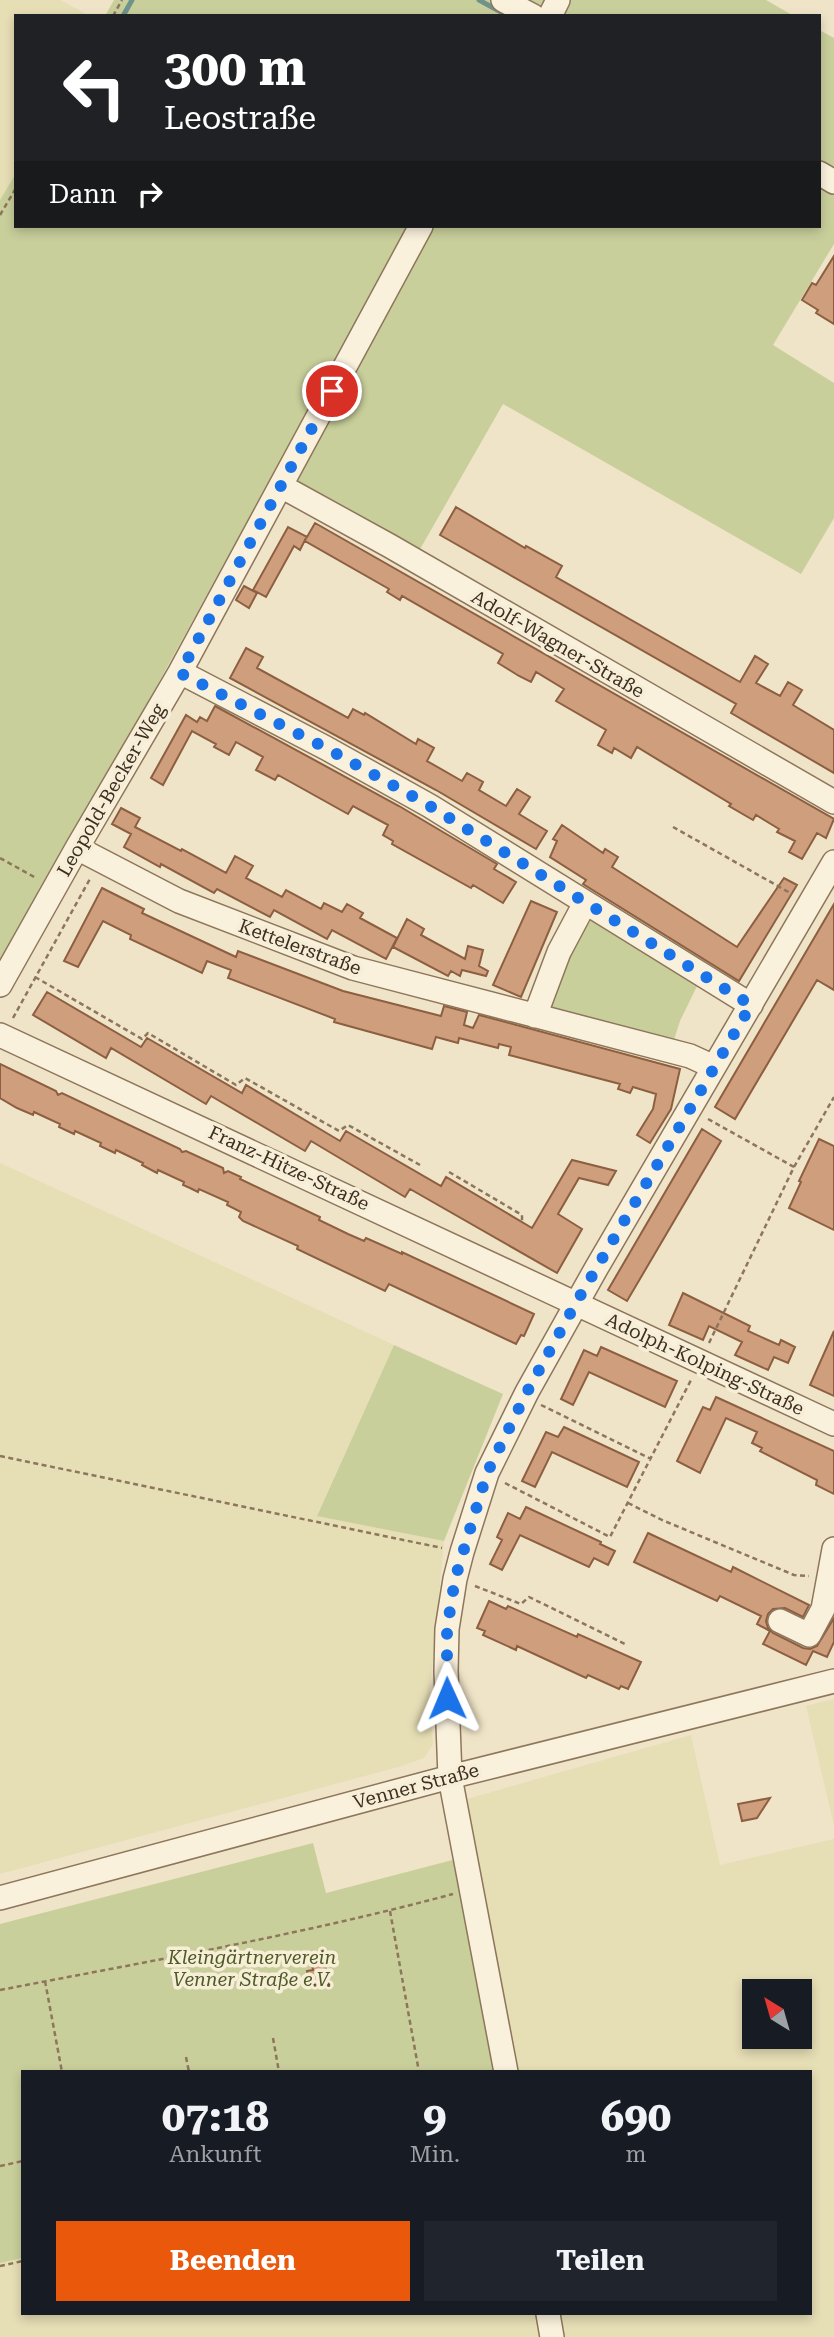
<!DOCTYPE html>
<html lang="de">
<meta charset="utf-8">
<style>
:root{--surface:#171b24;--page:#20242c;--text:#f1f3f6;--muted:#9ea1a6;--accent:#ea580c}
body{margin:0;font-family:"Roboto Serif",serif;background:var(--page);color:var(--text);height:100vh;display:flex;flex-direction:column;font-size:26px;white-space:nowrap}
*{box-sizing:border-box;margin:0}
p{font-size:23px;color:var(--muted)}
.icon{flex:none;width:38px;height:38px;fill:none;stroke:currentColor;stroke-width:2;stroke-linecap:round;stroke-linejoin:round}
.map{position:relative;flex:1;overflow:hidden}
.panel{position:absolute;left:21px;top:2070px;width:791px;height:245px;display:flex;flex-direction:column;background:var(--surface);border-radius:0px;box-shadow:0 4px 10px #0003}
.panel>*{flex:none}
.banner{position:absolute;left:14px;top:14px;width:807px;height:214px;border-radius:0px;box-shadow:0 4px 10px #0003;background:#202124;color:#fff;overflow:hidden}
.needle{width:46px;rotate:323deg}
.fabs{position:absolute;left:742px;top:1979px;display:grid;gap:14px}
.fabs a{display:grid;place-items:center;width:70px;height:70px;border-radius:0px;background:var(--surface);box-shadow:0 4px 10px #0003;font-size:35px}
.pin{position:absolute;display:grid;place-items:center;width:60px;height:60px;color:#fff;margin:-30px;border:4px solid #fff;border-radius:50%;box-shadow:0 2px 7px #0007}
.me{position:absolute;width:77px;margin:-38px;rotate:359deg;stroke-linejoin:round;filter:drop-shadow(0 0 5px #0008)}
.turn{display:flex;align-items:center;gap:24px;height:147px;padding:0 35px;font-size:32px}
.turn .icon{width:91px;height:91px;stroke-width:2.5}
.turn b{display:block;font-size:49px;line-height:60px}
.then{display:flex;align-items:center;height:66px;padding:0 35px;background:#0003;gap:14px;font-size:26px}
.eta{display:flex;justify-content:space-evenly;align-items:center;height:119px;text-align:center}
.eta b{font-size:42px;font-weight:700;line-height:49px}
.cta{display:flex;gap:14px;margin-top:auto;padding:14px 35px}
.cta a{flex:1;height:80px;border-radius:0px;background:var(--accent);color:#fff;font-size:28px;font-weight:700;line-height:80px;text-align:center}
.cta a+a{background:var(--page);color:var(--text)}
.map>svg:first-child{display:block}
</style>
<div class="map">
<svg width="834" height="2337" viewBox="0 0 834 2337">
<rect width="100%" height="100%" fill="#f0e4c8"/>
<path fill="#e6deb5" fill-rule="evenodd" d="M0 0H60L90 16H16V173L0 200Z
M0 1163 394 1345 317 1515 444 1541 430 1690 433 1744 424 1758 402 1766 0 1874Z
M834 1699V1826L806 1706Z
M691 1735 720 1865 834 1839V2337H0V2263L23 2258V2314H810V2072H502L451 1807 467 1799ZM754 1992H800V2037H754Z"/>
<path fill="#c9cf9b" d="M114 0H520L521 16H105Z
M531 0H766L794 16H543L527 7Z
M819 30 834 38V177L819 169Z
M16 173V226H819V184L834 193V244L773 345 834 383V518L801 574 503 404 419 551 276 469 0 971V200Z
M592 919 699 982 680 1021 673 1043 548 1011C560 979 571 946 592 919Z
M394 1345 503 1394 444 1541 317 1516Z
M313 1843 326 1893 464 1857 502 2072H23V2258L0 2263V1924Z"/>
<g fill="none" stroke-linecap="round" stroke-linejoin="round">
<path stroke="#6f938a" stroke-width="5" d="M479 0 501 12
M123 16 132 0"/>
</g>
<path fill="#cf9f7d" stroke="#8d5f41" stroke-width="2" d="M834 256V324L816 313 818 310 802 300 812 283 816 285Z
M456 507 525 548 526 546 562 566 556 577 740 682 755 656 768 664 756 683 780 696 788 682 802 690 793 705 834 730V773L731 713 736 704 440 535Z
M315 523 834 819 826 838 817 833 802 859 789 852 795 841 777 832 779 829 756 815 753 820 729 806 731 804 637 747 631 758 614 748 612 753 598 745 606 730 556 701 564 689 536 672 531 682 519 676 498 663 503 654 402 596 400 600 387 592 389 589 305 541 306 538 300 550 294 546 266 597 253 590 288 527 307 537Z
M244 586 257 593 249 608 236 600Z
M246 648 263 657 257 668 348 718 353 709 364 715 365 713 416 744 418 739 434 748 427 761 462 781 467 773 483 782 479 790 506 806 517 789 530 797 519 814 547 831 536 849 436 790 230 678Z
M215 706 399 806 497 864 494 869 516 882 503 903 473 885 471 888 392 844 393 841 383 835 388 825 353 806 348 814 278 775 275 780 256 770 263 757 236 742 229 755 214 747 216 744 192 731 163 785 151 778 186 715 197 722 200 717 207 721Z
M121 808 140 818 135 827 181 851 182 849 226 873 235 856 253 866 246 878 282 897 286 890 321 909 324 903 342 912 347 904 363 913 360 918 397 938 386 959 332 930 327 939 274 910 270 917 217 889 214 893 161 864 160 867 124 847 131 834 112 824Z
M562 825 603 853 605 849 618 857 612 867 737 947 784 878 797 885 739 981 583 884 586 880 550 857 557 841 553 839Z
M102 888 144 909 142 913 236 957 238 951 343 991 441 1016 444 1006 467 1012 464 1025 473 1028 479 1015 680 1069 671 1109 650 1143 637 1135 653 1109 656 1094 633 1087 630 1093 618 1089 620 1084 509 1055 511 1047 499 1044 498 1048 459 1038 458 1043 436 1037 432 1049 334 1022 335 1019 228 978 231 970 207 961 202 973 130 939 131 935 103 921 78 967 64 961Z
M531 901 557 912 521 997 493 985Z
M834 904V990L817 980 735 1119 715 1107Z
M407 919 424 929 421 935 465 959 468 946 483 950 479 966 488 971 486 976 462 970 460 976 451 971 448 976 393 947Z
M47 992 141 1047 147 1038 242 1093 246 1085 340 1141 346 1131 441 1186 446 1177 532 1228 572 1160 616 1171 608 1185 579 1178 558 1214 582 1229 557 1273 410 1189 405 1197 311 1141 305 1151 211 1096 206 1104 111 1048 106 1058 33 1015Z
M0 1064 56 1091 58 1095 62 1093 180 1149 182 1152 186 1151 223 1168 224 1173 228 1171 241 1177 240 1179 320 1217 319 1220 348 1234 364 1241 366 1238 402 1254V1252L534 1314 524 1336 521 1335 516 1344 389 1284 385 1291 297 1249 298 1246 243 1221 239 1217 241 1212 227 1205 228 1202 199 1189 198 1192 190 1188 183 1185 184 1182 158 1170 157 1173 142 1165 143 1163 116 1150 115 1153 100 1146 101 1143 75 1131 74 1134 59 1127 60 1124 34 1112 33 1115 17 1108 0 1098Z
M702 1129 721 1141 627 1301 608 1290Z
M819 1139 834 1146V1230L789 1208 801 1182 799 1181Z
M683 1293 750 1326 748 1331 779 1345 781 1340 795 1347 788 1363 774 1357 768 1370 735 1355 742 1342 709 1326 703 1340 669 1325Z
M834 1331V1396L810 1385Z
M601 1347 677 1381 665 1407 589 1372 573 1405 561 1399 584 1350 597 1356Z
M716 1397 834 1451V1494L816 1485 817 1480 760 1451 762 1448 752 1443 757 1432 726 1418 700 1473 677 1461 703 1407 710 1410Z
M564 1427 639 1462 627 1487 552 1452 535 1487 522 1481 546 1432 558 1437Z
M526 1507 601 1542 600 1544 615 1551 608 1565 594 1558 589 1567 520 1535 502 1570 490 1564 502 1540 497 1537 508 1513 520 1519Z
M648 1533 731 1572 733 1567 809 1605 803 1617 785 1608 773 1609 768 1614 766 1621 768 1628 773 1633 803 1648 810 1649 817 1646 834 1618V1642L827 1657 813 1651 806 1665 763 1644 770 1631 757 1624 761 1616 720 1596 717 1601 634 1562Z
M489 1601 506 1609 508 1606 577 1637 578 1634 641 1662 628 1689 621 1686 619 1689 588 1675 586 1678 517 1646 516 1650 483 1635 485 1631 477 1628Z
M770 1798 757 1818 742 1821 738 1804Z
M323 1951 329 1986 311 1988 307 1971 313 1970 310 1953Z"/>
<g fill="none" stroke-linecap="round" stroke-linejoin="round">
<g stroke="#8d765c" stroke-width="26">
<path id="minor" d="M503 0 533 16
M550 16 558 0
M819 173 834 182
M281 486 390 546 834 802
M180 672 326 748 430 806 751 1005
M77 848 179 901 353 968 690 1056 714 1067
M0 985 77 848 180 672 421 226
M535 1016 559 952 585 903
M0 1035 834 1424
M780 1621 809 1635 823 1609 834 1549
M0 1898 450 1777 834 1681
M506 2072 450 1777 446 1671 447 1629 455 1579 462 1552 487 1473 527 1392 597 1267 834 862
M548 2314 552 2337"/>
</g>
<path stroke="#8d765c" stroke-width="2.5" stroke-dasharray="5 3.5" stroke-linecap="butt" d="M113 16 122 0
M0 215 16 188
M673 827 792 894
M0 858 36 878
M35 977 142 1039 148 1033 236 1085 245 1078 339 1131 348 1125 420 1165
M13 1018 91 877
M708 1119 794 1167 709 1343
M794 1167 834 1097
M449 1172 522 1215V1222
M541 1405 651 1459
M0 1456 442 1548
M505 1483 610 1537 691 1380
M628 1503 662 1520 794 1575 809 1576
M475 1586 521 1604 529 1597 627 1645
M390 1911 419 2072
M45 1981 62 2072
M0 1990C151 1961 304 1934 453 1894
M273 2038 279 2072
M186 2057 189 2072
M0 2166 23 2161
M0 2266 23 2261"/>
<use href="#minor" stroke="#faf1dc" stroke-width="23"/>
</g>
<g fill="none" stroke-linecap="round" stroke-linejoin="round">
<path stroke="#1a73e8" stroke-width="12" stroke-dasharray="0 21.6" d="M332 391 180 673 326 748 430 806 751 1005 576 1303 527 1392 487 1473 455 1579 447 1629V1698"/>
</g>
<g text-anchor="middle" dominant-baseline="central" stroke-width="7" stroke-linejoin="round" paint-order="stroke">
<g font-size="19" fill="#3d2e20" stroke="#f7eed8">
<text transform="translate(558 644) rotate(30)">Adolf-Wagner-Straße</text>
<text transform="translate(111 790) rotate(-60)">Leopold-Becker-Weg</text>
<text transform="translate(300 947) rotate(20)">Kettelerstraße</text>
<text transform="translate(289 1168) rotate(25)">Franz-Hitze-Straße</text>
<text transform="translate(705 1364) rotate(25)">Adolph-Kolping-Straße</text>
<text transform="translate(416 1786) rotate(-15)">Venner Straße</text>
</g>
<g font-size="19" font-style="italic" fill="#4d5a26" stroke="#f7eed8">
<text x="252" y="1957">Kleingärtnerverein<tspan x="252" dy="22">Venner Straße e.V.</tspan></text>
</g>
</g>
</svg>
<div class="fabs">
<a><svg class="needle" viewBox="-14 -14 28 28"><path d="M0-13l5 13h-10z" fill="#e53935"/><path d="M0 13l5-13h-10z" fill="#9ea1a6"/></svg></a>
</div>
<div class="pin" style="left:332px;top:391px;background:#d93025"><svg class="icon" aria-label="arrive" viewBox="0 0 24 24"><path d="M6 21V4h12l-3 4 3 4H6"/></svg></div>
<svg class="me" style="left:447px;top:1698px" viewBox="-20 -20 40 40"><path d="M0-17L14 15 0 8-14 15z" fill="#1a73e8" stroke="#fff" stroke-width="4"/></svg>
<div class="banner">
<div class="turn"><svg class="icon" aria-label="left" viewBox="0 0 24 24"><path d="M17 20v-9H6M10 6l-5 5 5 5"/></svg><div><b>300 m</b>Leostraße</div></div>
<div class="then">Dann<svg class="icon" aria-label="right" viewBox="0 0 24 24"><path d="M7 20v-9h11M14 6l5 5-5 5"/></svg></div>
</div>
<section class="panel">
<div class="eta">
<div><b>07:18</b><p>Ankunft</p></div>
<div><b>9</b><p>Min.</p></div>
<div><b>690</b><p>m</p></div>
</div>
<div class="cta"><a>Beenden</a><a>Teilen</a></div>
</section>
</div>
